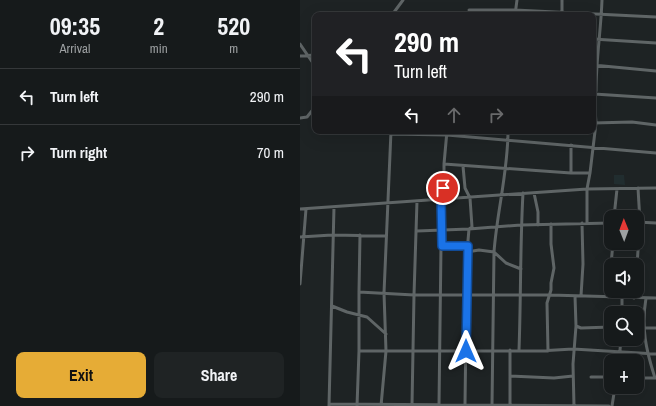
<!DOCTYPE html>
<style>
:root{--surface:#161a1b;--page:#1f2324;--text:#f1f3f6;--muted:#9ea1a3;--line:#35383a;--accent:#e6ac36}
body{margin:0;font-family:"Archivo Narrow",sans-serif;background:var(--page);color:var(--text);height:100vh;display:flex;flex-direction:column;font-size:15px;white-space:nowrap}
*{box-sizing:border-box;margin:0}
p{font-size:13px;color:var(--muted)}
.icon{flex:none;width:22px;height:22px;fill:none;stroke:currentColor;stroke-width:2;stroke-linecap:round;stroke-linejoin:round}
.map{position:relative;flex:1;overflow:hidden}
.details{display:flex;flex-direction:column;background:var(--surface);width:300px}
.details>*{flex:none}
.hud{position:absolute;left:12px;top:12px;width:284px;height:122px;border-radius:8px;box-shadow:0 4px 16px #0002,0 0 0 1px var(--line);background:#202124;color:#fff;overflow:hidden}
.needle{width:26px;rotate:359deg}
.fabs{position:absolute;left:304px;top:210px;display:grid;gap:8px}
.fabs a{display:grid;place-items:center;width:40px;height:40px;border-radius:8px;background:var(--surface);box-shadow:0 4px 16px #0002,0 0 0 1px var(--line);font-size:20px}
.pin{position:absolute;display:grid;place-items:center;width:34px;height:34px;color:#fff;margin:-17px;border:2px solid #fff;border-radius:50%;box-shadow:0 1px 4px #0007}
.me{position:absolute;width:44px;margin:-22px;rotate:0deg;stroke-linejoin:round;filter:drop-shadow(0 0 3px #0008)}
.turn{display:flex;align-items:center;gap:14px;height:84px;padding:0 16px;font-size:18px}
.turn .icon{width:52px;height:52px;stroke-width:2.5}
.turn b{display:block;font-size:28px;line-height:34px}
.lanes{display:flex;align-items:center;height:38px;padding:0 16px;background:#0003;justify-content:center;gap:20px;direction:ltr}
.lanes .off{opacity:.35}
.eta{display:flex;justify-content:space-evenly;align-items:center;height:68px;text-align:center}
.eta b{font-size:24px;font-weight:800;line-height:28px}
.action{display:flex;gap:8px;margin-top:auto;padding:8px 16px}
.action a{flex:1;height:46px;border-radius:8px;background:var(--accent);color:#111;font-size:16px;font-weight:800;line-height:46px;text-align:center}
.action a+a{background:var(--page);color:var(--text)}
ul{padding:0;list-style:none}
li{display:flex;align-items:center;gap:12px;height:56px;padding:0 16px;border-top:1px solid var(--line)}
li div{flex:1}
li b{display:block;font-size:15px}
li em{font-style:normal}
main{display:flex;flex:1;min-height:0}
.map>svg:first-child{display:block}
</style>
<main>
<section class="details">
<div class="eta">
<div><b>09:35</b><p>Arrival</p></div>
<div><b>2</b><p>min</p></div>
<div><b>520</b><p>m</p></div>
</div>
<ul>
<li><svg class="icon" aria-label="left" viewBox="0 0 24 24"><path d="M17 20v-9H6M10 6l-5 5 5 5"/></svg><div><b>Turn left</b></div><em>290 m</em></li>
<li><svg class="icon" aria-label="right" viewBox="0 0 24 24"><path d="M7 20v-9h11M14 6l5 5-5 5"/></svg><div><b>Turn right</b></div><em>70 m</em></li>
</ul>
<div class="action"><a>Exit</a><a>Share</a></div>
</section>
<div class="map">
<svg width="356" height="406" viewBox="0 0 356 406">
<rect width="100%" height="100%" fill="#1e2324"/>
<path fill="#212d2f" d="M314 175H324L325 185 314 184Z"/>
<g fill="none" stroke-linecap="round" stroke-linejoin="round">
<path stroke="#5f6566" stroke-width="3" d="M169 10H215L356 17
M262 12V0
M92 15 103 0
M215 15 217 0
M293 39 356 43
M0 44 15 66
M0 56 15 55
M293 65 356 71
M294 94 356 98
M0 118 7 117 15 107
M293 123 332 122 356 125
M91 134 147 135 356 153
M271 145V173
M144 164 271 173H290
M163 166 165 188 170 198 172 227 169 229 167 252 165 405
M234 193 238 212V225
M0 209 287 189 356 188
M314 217 317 189
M337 222 356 223
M287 223V189L290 173 296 123 294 94 296 91C296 60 301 30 302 0
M117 231 169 229 221 225 311 223
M0 237 32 235 86 236
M141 246H168
M167 252 179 250 194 252 206 263 221 269
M337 265 340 222 338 188
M0 284 6 209
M59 292 60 235
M281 296 283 264 282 223
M308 297 313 243
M334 298 335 291
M346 298C341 328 346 350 355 378
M32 306 47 312 67 317 86 334
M322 313V297
M276 326 281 328 311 327
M337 328H356
M210 350V405
M219 350C221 298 220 246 223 193
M59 351V292L114 295H250L356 298
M248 351 247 303 251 290V283L254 268 251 244V224
M319 361 321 339
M210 376 254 378 273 376
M291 377H311
M337 378H356
M29 404 309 406
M112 405 114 295 117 201
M139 405 141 246V199L144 177V164L147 131
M29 406 34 207
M57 406 59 351H239L273 349 356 354
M81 406 86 351 84 293 91 131
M192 406 194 252C197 211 208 172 208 131
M274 406 273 364 276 326 275 296
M312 406 315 387"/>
</g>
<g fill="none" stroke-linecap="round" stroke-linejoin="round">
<g stroke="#114b97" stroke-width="10">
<path id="route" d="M143 188 141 199 142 246H168L166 351"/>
</g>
<use href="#route" stroke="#1a73e8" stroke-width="7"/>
</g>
</svg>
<div class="fabs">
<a><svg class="needle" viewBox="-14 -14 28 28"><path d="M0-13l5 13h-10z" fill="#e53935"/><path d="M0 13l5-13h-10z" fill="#9ea1a3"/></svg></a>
<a><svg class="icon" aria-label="sound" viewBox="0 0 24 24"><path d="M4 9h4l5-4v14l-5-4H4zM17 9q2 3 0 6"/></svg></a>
<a><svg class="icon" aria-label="search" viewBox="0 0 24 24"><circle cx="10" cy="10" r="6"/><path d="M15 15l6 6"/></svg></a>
<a>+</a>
</div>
<div class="pin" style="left:143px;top:188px;background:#d93025"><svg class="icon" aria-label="arrive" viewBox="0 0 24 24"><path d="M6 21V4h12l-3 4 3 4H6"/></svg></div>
<svg class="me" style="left:166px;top:351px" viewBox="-20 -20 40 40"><path d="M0-17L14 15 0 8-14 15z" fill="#1a73e8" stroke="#fff" stroke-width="4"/></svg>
<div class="hud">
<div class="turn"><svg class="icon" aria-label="left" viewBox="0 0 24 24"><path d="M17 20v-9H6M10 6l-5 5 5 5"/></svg><div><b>290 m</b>Turn left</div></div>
<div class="lanes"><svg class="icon" aria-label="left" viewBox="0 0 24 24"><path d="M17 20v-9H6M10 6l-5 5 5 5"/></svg><svg class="icon off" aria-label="ahead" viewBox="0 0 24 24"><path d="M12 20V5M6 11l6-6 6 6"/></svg><svg class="icon off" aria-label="right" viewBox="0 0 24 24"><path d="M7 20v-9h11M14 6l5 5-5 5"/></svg></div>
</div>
</div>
</main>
